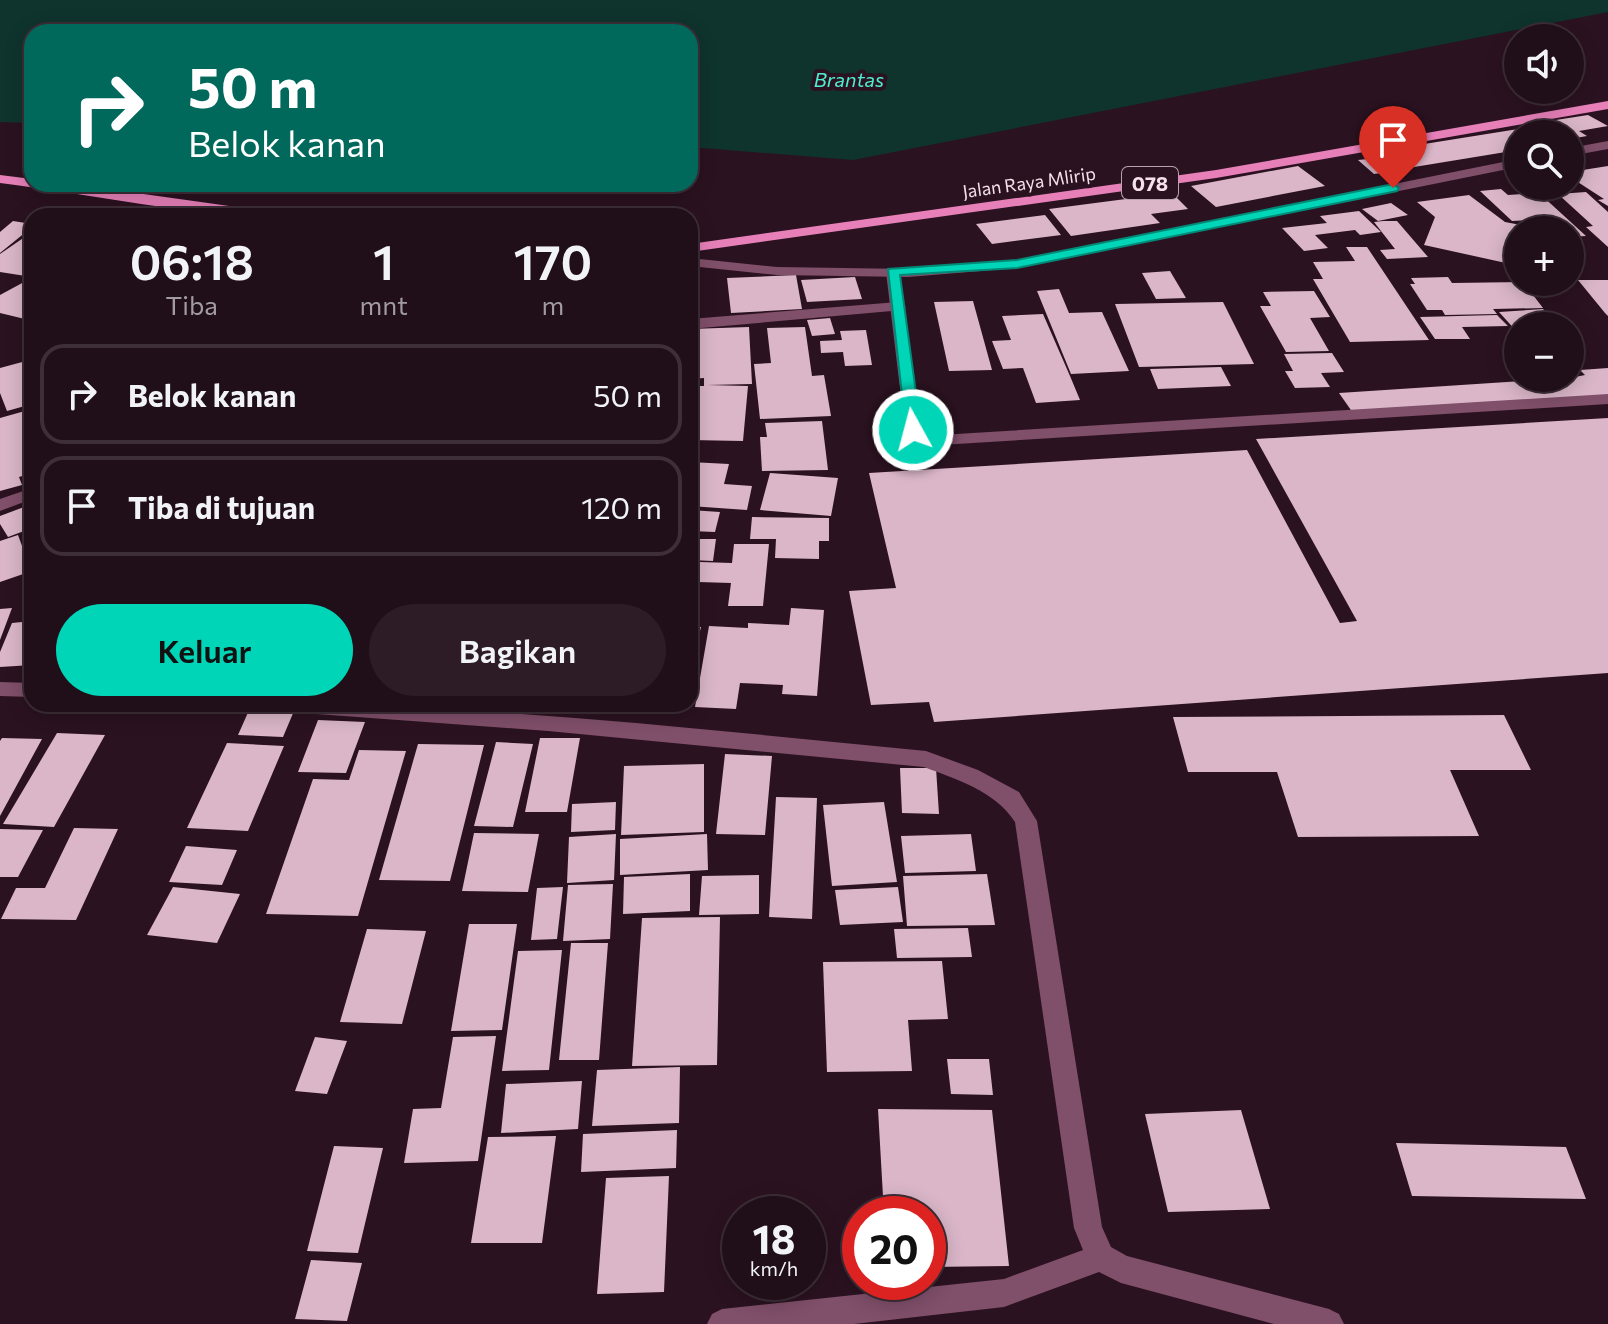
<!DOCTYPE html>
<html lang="id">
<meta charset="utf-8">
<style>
:root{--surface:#200e18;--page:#2d1c25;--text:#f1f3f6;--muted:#a29ca2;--line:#3d2e37;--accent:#00d5b7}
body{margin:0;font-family:Commissioner,sans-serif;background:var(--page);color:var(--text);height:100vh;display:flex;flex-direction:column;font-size:30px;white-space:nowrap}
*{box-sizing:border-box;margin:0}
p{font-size:26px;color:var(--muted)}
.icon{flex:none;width:44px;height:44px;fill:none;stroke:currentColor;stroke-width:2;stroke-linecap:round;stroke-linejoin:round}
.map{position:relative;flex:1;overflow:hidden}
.sheet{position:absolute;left:24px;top:208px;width:674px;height:504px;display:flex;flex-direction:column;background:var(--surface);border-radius:24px;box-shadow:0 4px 20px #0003,0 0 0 2px var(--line)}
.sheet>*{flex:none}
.top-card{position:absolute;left:24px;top:24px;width:674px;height:168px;border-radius:24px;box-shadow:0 4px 20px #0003,0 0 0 2px var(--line);background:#00695c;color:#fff;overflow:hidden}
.tools{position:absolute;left:1504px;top:24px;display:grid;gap:16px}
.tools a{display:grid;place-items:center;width:80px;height:80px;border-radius:50%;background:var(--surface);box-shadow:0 4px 20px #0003,0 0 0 2px var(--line);font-size:40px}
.speed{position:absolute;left:722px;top:1196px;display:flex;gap:16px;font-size:40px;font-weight:700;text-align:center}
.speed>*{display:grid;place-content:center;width:104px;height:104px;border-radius:50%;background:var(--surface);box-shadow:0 4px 20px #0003,0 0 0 2px var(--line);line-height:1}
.speed small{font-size:20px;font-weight:400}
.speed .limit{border:12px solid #d22;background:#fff;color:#111}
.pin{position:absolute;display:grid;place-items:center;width:68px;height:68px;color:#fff;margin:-82px -34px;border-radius:50% 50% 50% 0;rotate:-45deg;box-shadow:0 0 8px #0007}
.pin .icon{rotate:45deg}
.me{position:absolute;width:88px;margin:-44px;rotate:353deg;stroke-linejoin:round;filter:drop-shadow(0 0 6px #0008)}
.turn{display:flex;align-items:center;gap:28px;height:168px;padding:0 32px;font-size:36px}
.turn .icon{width:104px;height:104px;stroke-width:2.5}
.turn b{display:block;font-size:56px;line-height:68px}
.eta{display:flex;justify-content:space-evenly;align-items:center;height:136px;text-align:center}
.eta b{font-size:48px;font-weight:600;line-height:56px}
.button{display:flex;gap:16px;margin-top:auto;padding:16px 32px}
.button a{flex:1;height:92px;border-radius:48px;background:var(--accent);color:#111;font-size:32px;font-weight:600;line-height:92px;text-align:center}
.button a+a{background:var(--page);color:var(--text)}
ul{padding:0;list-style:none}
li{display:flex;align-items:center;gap:24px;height:100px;margin:0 16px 12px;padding:0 16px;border:4px solid var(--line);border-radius:24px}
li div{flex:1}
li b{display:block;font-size:30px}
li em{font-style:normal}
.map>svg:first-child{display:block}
</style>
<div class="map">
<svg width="1608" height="1324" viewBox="0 0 1608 1324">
<rect width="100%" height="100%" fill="#2b1220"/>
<path fill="#0f342d" d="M0 0H1608V12L853 160 690 147V32H32V123L0 122Z"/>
<path fill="#dab6c8" d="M1588 115 1608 126 1579 131 1587 136 1570 139V134H1545L1530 124Z
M1530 127 1542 134H1518V150L1408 168 1390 155 1424 149 1418 145Z
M1387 157 1403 170 1374 174 1358 160Z
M1298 166 1325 186 1216 207 1191 186Z
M1608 166V206L1598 200 1604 199 1570 177V172Z
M1501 189 1508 195 1539 193 1586 236 1570 237V230H1543L1533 220 1512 221 1480 191Z
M1586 192 1608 212V247L1586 227 1593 226 1558 194Z
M1172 193 1188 209 1151 214 1160 223 1071 236 1049 209Z
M1469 195 1505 222 1526 226 1525 230H1518L1515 265 1424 245 1435 217 1417 202Z
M1391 203 1408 215 1378 221 1362 209Z
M1359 211 1381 232 1360 235 1355 230 1315 235 1328 248 1304 251 1282 228 1327 223 1320 216Z
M1045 215 1061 235 992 244 976 224Z
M13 221 32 224V227L0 253V232Z
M1383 221H1397L1428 257 1387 259 1380 250 1395 249 1374 222Z
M32 232V277L0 272V254Z
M1346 247H1367L1429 340 1350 342 1313 279H1323L1313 262 1355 261Z
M1170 271 1186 298 1156 299 1142 273Z
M796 275 802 309 731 313 727 278Z
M855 277 862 299 807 302 801 280Z
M1448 277 1452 283 1523 282 1543 308 1493 309 1497 314 1445 315 1442 310H1427L1410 284H1415L1411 278Z
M1578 280H1608V316L1605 313Z
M24 282 32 284V318L29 320 0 313V295Z
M1059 289 1069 313 1102 312 1129 371 1071 374 1037 291Z
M1314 291 1330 317 1310 318 1329 351 1286 352 1260 306H1271L1263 292Z
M973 301 992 370 949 371 934 302Z
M1223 302 1254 364 1139 367 1115 304Z
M1543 309 1561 326H1518V333L1499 312Z
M1043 314 1070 376 1080 400 1036 403 1023 368 1003 369 992 341 1011 340 1002 316Z
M1497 315 1508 326 1462 327 1470 339H1435L1420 317Z
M830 318 835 334 812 336 807 320Z
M749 327 752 384 707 385 748 386 743 441 690 440V386H704V378L690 379V329Z
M805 327 812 376 824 375 831 416 760 419 754 364 771 363 767 328Z
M866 330 872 365 845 366 843 352 821 353 820 341 842 340 840 331Z
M1332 353 1344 372 1321 373 1330 387 1295 388 1285 371H1293L1284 354Z
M26 361 32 376V404L7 411 0 393V368Z
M1221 367 1231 386 1158 389 1150 369Z
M1608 368V395L1353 413 1339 393 1570 378 1585 375 1580 370Z
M32 409V473L19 477 22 485 0 491V418Z
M1608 418V673L934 722 929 702 871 705 849 591 896 588 869 473 1247 450 1340 623 1357 621 1256 439Z
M822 421 828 470 762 471 760 437H767L765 423Z
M690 462 729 464 724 484 752 486 747 510 690 506Z
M770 473 838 478 831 516 760 510Z
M32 504V528L8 537 0 524V516Z
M690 510 720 512 715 532 690 531Z
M752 517 829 518V541H819V559L775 558 776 539H750Z
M18 535 25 554 32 551V571L0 582V541Z
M690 539H716L713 561 690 560Z
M734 544H769L763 606H728L731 583 698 582 700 562 732 563Z
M12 608 0 640V609Z
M791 608 824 610 817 696 782 694 783 685 740 683 736 709 695 707 709 626 748 628V623L789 625Z
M32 621V665L0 667V652L12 623Z
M690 626 701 627 691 668 690 667Z
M570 704H639L637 712Z
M250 708 294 711 283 737 238 735Z
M1504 715 1531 770H1450L1479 836 1298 837 1277 772H1188L1173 717Z
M318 720 365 722 346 773 298 772Z
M57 733 105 735 54 827 3 824Z
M2 738 42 739 0 816V741Z
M540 738H580L567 812H525Z
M496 742 533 744 513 827 474 826Z
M227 743 284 746 248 831 187 828Z
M418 744 484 745 450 881 379 880Z
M359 750 406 751 358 916 266 914 313 779 349 780Z
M725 754 772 756 765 835 716 834Z
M704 764V832L621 835 624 766Z
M900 768H936L939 814 902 813Z
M776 797 817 798 812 919 769 917Z
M616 802 615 830 571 832 572 804Z
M884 802 897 882 832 886 823 805Z
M74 828 118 829 76 920 1 919 16 888H45Z
M0 829 43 830 18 877H0Z
M474 833 539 834 528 892 462 891Z
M616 834 614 880 567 883 569 837Z
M707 834 708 870 620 875V839Z
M971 834 976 871 905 873 901 836Z
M186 846 237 850 222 885 169 882Z
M690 874V911L623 914 624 877Z
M987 874 995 925 907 926 903 876Z
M759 875V914L699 915 702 876Z
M613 884 610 939 563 941 568 885Z
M173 887 240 894 217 943 147 935Z
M563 887 557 939 531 940 537 888Z
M898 887 903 922 840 925 835 890Z
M720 917 717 1065 632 1066 642 918Z
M469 924H517L502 1030 451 1031Z
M968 928 972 957 897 958 894 929Z
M367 929 426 931 402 1024 340 1022Z
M571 943H608L599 1060H559Z
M562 950 549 1070 502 1071 518 951Z
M942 961 948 1019 908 1020 912 1071 827 1072 823 962Z
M496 1036 478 1161 404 1163 413 1109 441 1108 453 1037Z
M315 1037 347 1041 327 1094 295 1091Z
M947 1059H989L993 1095 951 1094Z
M680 1067 679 1123 592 1126 597 1070Z
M582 1081 578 1129 501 1133 506 1084Z
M878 1109 992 1110 1009 1266 928 1267V1214H884Z
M1241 1110 1270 1209 1168 1212 1145 1114Z
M677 1130 676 1168 581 1172 583 1134Z
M556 1136 542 1243H471L488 1137Z
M1396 1143 1566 1147 1586 1199 1412 1196Z
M334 1146 383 1148 358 1253 307 1251Z
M669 1176 664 1292 597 1294 606 1178Z
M311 1260 362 1263 347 1321 295 1319Z"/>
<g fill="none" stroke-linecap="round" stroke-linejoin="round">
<path fill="#804f6a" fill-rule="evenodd" d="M893 268 900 272 921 429 940 435 1608 394V404L940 445 913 440 905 430 886 272Z"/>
<path fill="#804f6a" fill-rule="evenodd" d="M1608 141V149L1570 156V148Z
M1518 159V167L1017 268 908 277 777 275 690 266V258L777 267 908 269 1017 260Z
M898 302 906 307 903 310 690 329V319Z
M32 488V499L0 511V499Z
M0 682 32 683V697L0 696Z
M266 704C487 704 706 730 926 751L978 770 1019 792 1037 821 1102 1227 1111 1247 1127 1256 1329 1309 1339 1314 1344 1324H1274L1121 1283 1099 1272 1004 1307 854 1324H707L712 1314 722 1309 1004 1279 1083 1250 1074 1228 1015 822C995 791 958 780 924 767L548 731 276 711 269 709Z"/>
<path fill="#e780b9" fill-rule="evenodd" d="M1608 101V109L1216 178 690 252V244L1216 170Z
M0 175 32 179V184H72L273 212 280 216C187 216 90 194 0 183Z"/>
</g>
<path fill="#00d5b7" stroke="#008a77" stroke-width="2" d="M1393 184 1399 188 1397 191 1017 268 900 275 921 430 913 435 906 430 888 269 1017 260Z"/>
<g text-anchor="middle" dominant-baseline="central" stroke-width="8" stroke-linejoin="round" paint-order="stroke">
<g font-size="18" fill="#f4e1ea" stroke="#2b1220">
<text transform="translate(1029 182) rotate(-8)">Jalan Raya Mlirip</text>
</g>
<g font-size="20" font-style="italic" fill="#4ceed0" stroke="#2b1220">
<text x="849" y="79">Brantas</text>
</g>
<rect fill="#2b1220" stroke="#b8a3ad" stroke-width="2" x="1122" y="167" width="56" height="32" rx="6"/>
<g font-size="20" font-weight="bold" fill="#f4e1ea">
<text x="1150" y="183">078</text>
</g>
</g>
</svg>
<div class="tools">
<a><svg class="icon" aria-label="sound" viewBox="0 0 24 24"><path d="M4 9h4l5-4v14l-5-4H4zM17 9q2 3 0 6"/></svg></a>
<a><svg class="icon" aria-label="search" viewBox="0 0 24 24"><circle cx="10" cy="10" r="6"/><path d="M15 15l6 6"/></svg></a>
<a>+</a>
<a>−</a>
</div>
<div class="speed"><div>18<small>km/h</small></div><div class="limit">20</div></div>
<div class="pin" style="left:1393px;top:188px;background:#d93025"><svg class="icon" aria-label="arrive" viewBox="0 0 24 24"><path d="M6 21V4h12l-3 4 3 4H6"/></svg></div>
<svg class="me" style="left:913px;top:430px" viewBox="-20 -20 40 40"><circle r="17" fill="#00d5b7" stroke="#fff" stroke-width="3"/><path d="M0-11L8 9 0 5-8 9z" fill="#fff"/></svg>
<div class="top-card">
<div class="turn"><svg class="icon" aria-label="right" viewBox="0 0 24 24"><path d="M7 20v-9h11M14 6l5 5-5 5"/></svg><div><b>50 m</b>Belok kanan</div></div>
</div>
<section class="sheet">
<div class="eta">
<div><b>06:18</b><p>Tiba</p></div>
<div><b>1</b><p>mnt</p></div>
<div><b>170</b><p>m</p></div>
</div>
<ul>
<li><svg class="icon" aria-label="right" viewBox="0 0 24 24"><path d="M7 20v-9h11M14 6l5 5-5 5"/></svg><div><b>Belok kanan</b></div><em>50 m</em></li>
<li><svg class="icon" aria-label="arrive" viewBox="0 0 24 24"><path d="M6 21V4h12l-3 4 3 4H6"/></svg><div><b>Tiba di tujuan</b></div><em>120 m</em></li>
</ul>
<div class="button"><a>Keluar</a><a>Bagikan</a></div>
</section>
</div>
